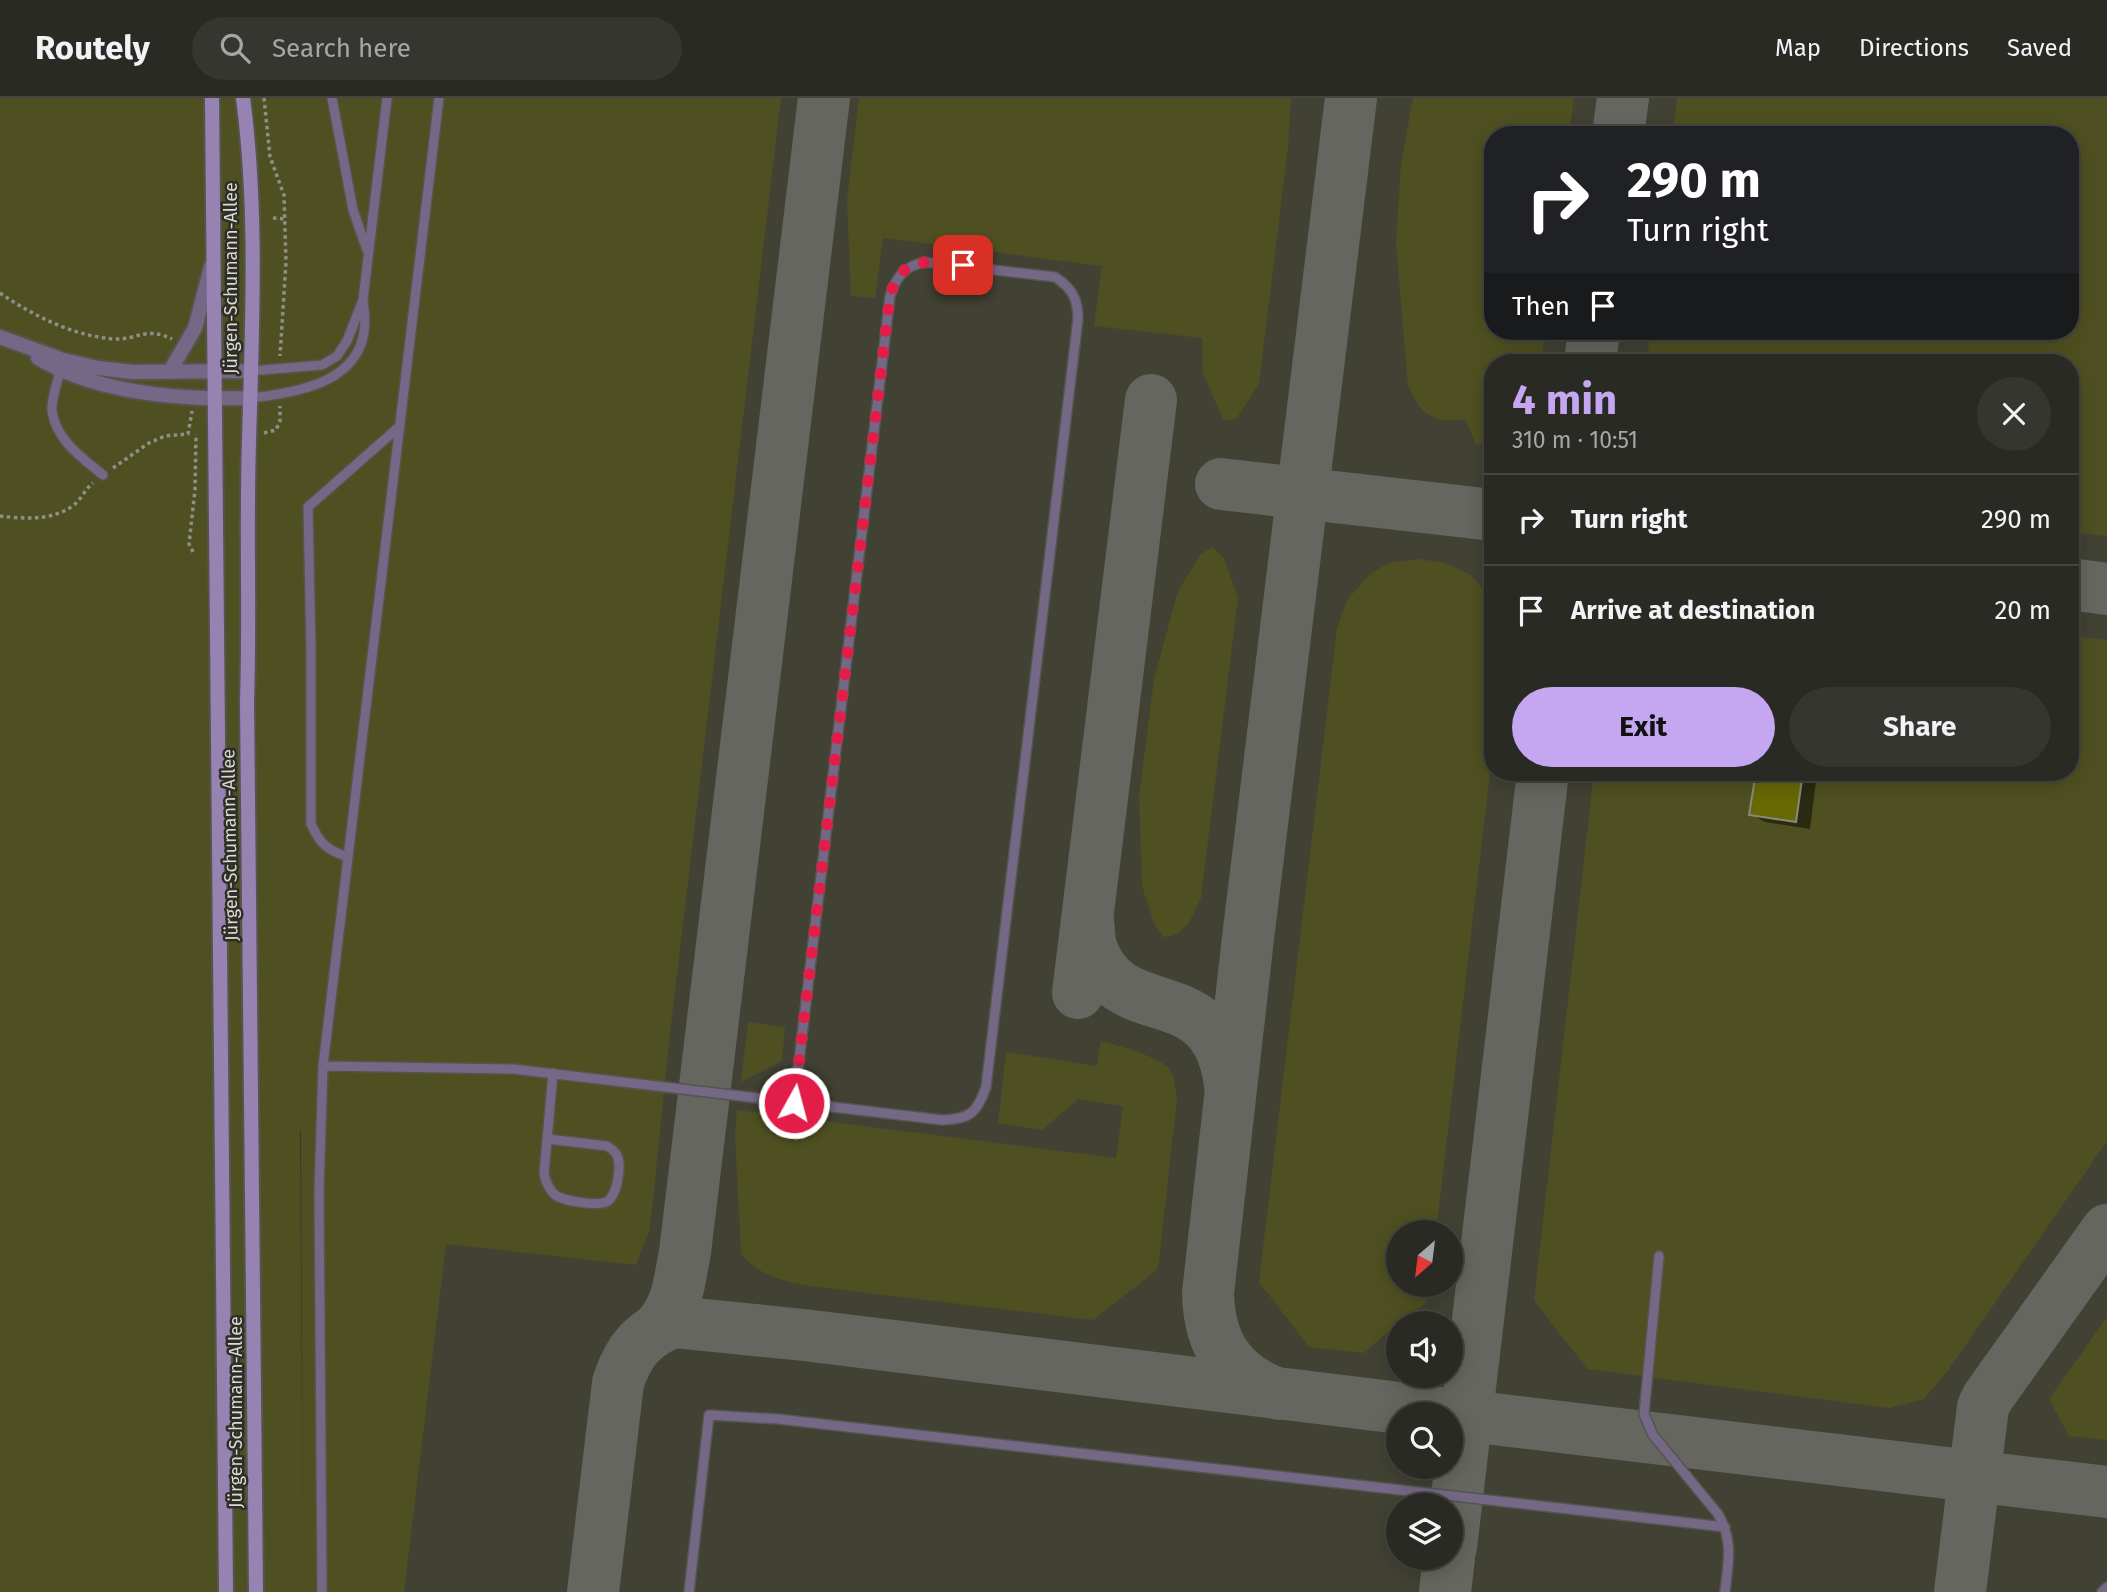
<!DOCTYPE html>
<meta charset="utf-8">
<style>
:root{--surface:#2a2a24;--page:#363631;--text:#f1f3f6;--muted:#a5a7a6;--line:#464641;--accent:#c5a6f0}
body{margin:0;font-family:"Fira Sans",sans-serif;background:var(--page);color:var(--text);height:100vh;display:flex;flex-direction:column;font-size:26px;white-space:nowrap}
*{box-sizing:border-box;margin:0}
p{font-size:23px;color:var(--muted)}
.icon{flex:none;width:38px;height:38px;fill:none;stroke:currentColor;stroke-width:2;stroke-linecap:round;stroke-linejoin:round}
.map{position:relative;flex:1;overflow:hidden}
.panel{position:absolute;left:1484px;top:256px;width:595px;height:427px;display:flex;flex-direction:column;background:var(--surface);border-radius:28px;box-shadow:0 4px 18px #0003,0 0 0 2px var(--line)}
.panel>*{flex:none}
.top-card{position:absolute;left:1484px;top:28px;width:595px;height:214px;border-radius:28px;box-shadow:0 4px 18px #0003,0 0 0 2px var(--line);background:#202124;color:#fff;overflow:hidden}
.needle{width:46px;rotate:208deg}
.tools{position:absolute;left:1386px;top:1122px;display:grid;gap:14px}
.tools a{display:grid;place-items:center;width:77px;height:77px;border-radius:50%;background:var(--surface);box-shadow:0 4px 18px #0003,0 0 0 2px var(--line);font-size:35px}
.pin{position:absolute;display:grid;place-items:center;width:60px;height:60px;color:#fff;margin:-30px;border-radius:14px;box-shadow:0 4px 10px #0006}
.me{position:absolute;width:77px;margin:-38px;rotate:7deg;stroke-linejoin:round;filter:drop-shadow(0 0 5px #0008)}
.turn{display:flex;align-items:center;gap:24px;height:147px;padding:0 28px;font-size:32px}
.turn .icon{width:91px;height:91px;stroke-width:2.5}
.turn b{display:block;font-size:49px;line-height:60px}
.then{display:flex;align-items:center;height:66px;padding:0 28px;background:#0003;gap:14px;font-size:26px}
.round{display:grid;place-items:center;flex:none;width:74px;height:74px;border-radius:37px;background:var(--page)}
.summary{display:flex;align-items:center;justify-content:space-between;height:119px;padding:0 28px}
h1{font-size:42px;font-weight:700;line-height:52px;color:var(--accent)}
.cta{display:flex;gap:14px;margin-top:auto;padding:14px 28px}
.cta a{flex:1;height:80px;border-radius:42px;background:var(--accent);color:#111;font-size:28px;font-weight:700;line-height:80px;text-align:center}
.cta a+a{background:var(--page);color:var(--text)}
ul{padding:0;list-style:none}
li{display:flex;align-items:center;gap:21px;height:91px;padding:0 28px;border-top:2px solid var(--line)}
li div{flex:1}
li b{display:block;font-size:26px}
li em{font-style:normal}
header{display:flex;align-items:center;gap:42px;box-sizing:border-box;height:98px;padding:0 35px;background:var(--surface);border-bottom:2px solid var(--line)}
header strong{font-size:33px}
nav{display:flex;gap:38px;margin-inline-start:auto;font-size:24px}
.search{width:490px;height:63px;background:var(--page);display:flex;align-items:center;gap:18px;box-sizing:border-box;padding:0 24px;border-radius:38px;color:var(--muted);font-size:26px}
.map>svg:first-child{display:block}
</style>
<header>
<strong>Routely</strong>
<div class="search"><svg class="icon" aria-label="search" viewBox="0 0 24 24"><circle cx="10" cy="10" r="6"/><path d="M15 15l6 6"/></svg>Search here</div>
<nav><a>Map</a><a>Directions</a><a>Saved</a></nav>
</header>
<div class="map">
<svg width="2107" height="1494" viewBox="0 0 2107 1494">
<rect width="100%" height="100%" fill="#383830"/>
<path fill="#414234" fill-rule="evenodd" d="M285 0H2107V1494H308L296 443ZM1493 37H2070V233H1493ZM1493 264H2070V674H1493ZM1398 1134H1451V1186H1398ZM1398 1225H1451V1278H1398ZM1398 1316H1451V1368H1398ZM1398 1407H1451V1460H1398Z"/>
<path fill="#4f5021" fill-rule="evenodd" d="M0 0H781L669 944 650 1131 636 1167 446 1146 404 1494H0ZM300 1032H301L303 1468Z
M859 0H1291L1288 49 1259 286 1236 321 1223 322 1203 275 1202 240 1094 228 1102 168 883 140 875 200 851 198 847 101Z
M1413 0H1574L1569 37H1493V233H1546L1541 264H1493V338L1476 347 1466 322C1431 324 1423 319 1408 288L1396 145 1401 66Z
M1677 0H2107V438L2070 434V264H1647L1650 233H2070V37H1673Z
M1212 449 1224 460 1238 500 1201 800C1193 817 1186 838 1164 839L1155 828 1142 788 1139 699 1154 581 1178 493 1201 456Z
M1419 461 1445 465 1471 477 1493 503V649L1436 1134H1398V1186L1429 1187 1427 1204 1398 1225 1364 1255 1309 1249 1259 1184 1337 530 1347 502 1370 476 1389 465Z
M2070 538 2107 542V1043L1947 1274 1924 1301 1889 1310 1587 1271 1534 1202 1594 674H2070Z
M748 924 785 929 782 963 741 984Z
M1101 943C1118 948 1160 958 1170 972 1175 980 1175 991 1177 1000L1158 1171 1093 1222 810 1188C780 1182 762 1179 741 1156L735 1037 737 1012 1116 1060 1123 1008 1078 1001 1042 1032 998 1025 1006 954 1097 968Z
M2107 1219V1342L2069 1338 2049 1301Z"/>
<path fill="#0007" d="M1757 674H1814L1817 676 1810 731 1765 724 1751 716Z"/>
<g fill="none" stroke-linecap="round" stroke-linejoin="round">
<path stroke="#666660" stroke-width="52" d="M1618 37 1623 0
M1590 264 1594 233
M1221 386 1493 417
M2070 486 2107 491
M1088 822C1089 831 1089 841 1091 849 1120 934 1216 873 1230 987
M1078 895 1151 302
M658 1230C679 1206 679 1184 685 1154L824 0
M1279 1296C1230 1279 1209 1245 1208 1195L1248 840 1351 0
M1451 1316 2107 1394
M1451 1449 1543 674
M593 1494 618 1285C628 1253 643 1235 674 1224L804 1237 1449 1316
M1445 1494 1449 1460
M1960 1494 1983 1309 1988 1299 2107 1132"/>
</g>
<path fill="#686805" stroke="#88887f" stroke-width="2" d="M1756 674H1803L1796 724 1749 717Z"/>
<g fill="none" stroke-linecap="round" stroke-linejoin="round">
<g stroke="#55554e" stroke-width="12">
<path id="lane" d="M332 0 353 112 367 152
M61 270C58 283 51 300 52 313 56 342 82 360 103 377
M251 273 322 267 337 258 347 243 363 202 387 0
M250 300C309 294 377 279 363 204
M348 759C327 752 320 746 311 726V553L308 409 400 328
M323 968 513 971 942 1022C970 1021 977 1015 986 989L1078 221C1078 201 1072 190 1055 179L924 164C904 169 896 179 890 198L794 1005
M548 1041 607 1048C612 1051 617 1055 618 1060 621 1071 617 1096 608 1103 599 1109 562 1103 554 1096 548 1090 546 1084 544 1076L553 975
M1659 1158 1644 1316 1653 1337 1718 1416C1734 1444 1728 1464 1725 1494
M322 1494 319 1092 323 968 439 0
M689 1494 709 1317 778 1321 1725 1429
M2102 1494 2107 1489"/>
</g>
<g stroke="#55554e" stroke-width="18">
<path id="street" d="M0 239 63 262 98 270 132 274 251 273
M38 260C99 296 181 302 250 300
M170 273 195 230 211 169"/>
</g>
<g stroke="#55554e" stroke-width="18">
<path id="secondary" d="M212 0 226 1494
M243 0C258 113 252 230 249 344 246 431 250 517 247 604L256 1494"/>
</g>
<path stroke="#8f8f88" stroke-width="3.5" stroke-dasharray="3.5 3.5" stroke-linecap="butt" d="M264 0 270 59 284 97 286 164 280 258
M273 120 285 121
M0 195C34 218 73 238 114 241 138 242 145 228 172 241
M264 335 276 332 280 323V308
M113 370 149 345 165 338 188 336 192 313
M0 418C24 421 55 423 75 406 82 400 85 391 93 385
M193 454 189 446 195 392 196 336"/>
<use href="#lane" stroke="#756886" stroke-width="9"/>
<use href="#street" stroke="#756886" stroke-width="14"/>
<use href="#secondary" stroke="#9683b2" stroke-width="14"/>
</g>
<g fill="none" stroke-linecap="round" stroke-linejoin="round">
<path stroke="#e11d48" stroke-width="12" stroke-dasharray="0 21.6" d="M794 1005 890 198C901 157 928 163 963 167"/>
</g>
<g text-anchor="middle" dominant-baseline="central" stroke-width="5" stroke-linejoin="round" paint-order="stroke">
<g font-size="18" fill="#dbdbd6" stroke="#2e2e27">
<text transform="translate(231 180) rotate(-90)">Jürgen-Schumann-Allee</text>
<text transform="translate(230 747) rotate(-91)">Jürgen-Schumann-Allee</text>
<text transform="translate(236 1314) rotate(-90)">Jürgen-Schumann-Allee</text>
</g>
</g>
</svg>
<div class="tools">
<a><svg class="needle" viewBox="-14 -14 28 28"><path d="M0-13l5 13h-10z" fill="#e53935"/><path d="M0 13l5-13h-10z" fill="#a5a7a6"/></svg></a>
<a><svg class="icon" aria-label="sound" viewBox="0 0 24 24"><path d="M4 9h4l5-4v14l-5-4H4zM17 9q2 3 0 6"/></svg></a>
<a><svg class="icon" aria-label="search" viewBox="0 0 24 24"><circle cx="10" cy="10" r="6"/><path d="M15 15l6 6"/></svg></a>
<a><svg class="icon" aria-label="layers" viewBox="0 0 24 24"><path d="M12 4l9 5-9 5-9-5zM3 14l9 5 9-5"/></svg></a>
</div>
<div class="pin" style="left:963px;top:167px;background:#d93025"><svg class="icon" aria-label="arrive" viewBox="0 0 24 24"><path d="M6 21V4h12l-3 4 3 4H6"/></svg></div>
<svg class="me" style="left:794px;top:1005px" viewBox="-20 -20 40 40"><circle r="17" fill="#e11d48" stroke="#fff" stroke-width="3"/><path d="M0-11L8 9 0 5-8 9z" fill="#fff"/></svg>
<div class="top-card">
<div class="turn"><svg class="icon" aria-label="right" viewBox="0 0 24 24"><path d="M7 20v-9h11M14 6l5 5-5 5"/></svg><div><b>290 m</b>Turn right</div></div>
<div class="then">Then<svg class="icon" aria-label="arrive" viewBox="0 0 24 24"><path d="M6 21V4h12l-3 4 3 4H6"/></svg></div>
</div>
<section class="panel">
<div class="summary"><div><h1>4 min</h1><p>310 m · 10:51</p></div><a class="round"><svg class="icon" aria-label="close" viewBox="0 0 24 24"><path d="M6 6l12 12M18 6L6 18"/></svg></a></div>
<ul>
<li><svg class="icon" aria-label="right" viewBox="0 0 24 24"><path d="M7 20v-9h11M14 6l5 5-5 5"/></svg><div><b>Turn right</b></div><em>290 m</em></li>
<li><svg class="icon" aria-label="arrive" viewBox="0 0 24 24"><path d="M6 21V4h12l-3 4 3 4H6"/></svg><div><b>Arrive at destination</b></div><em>20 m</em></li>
</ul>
<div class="cta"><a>Exit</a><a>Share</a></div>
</section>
</div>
